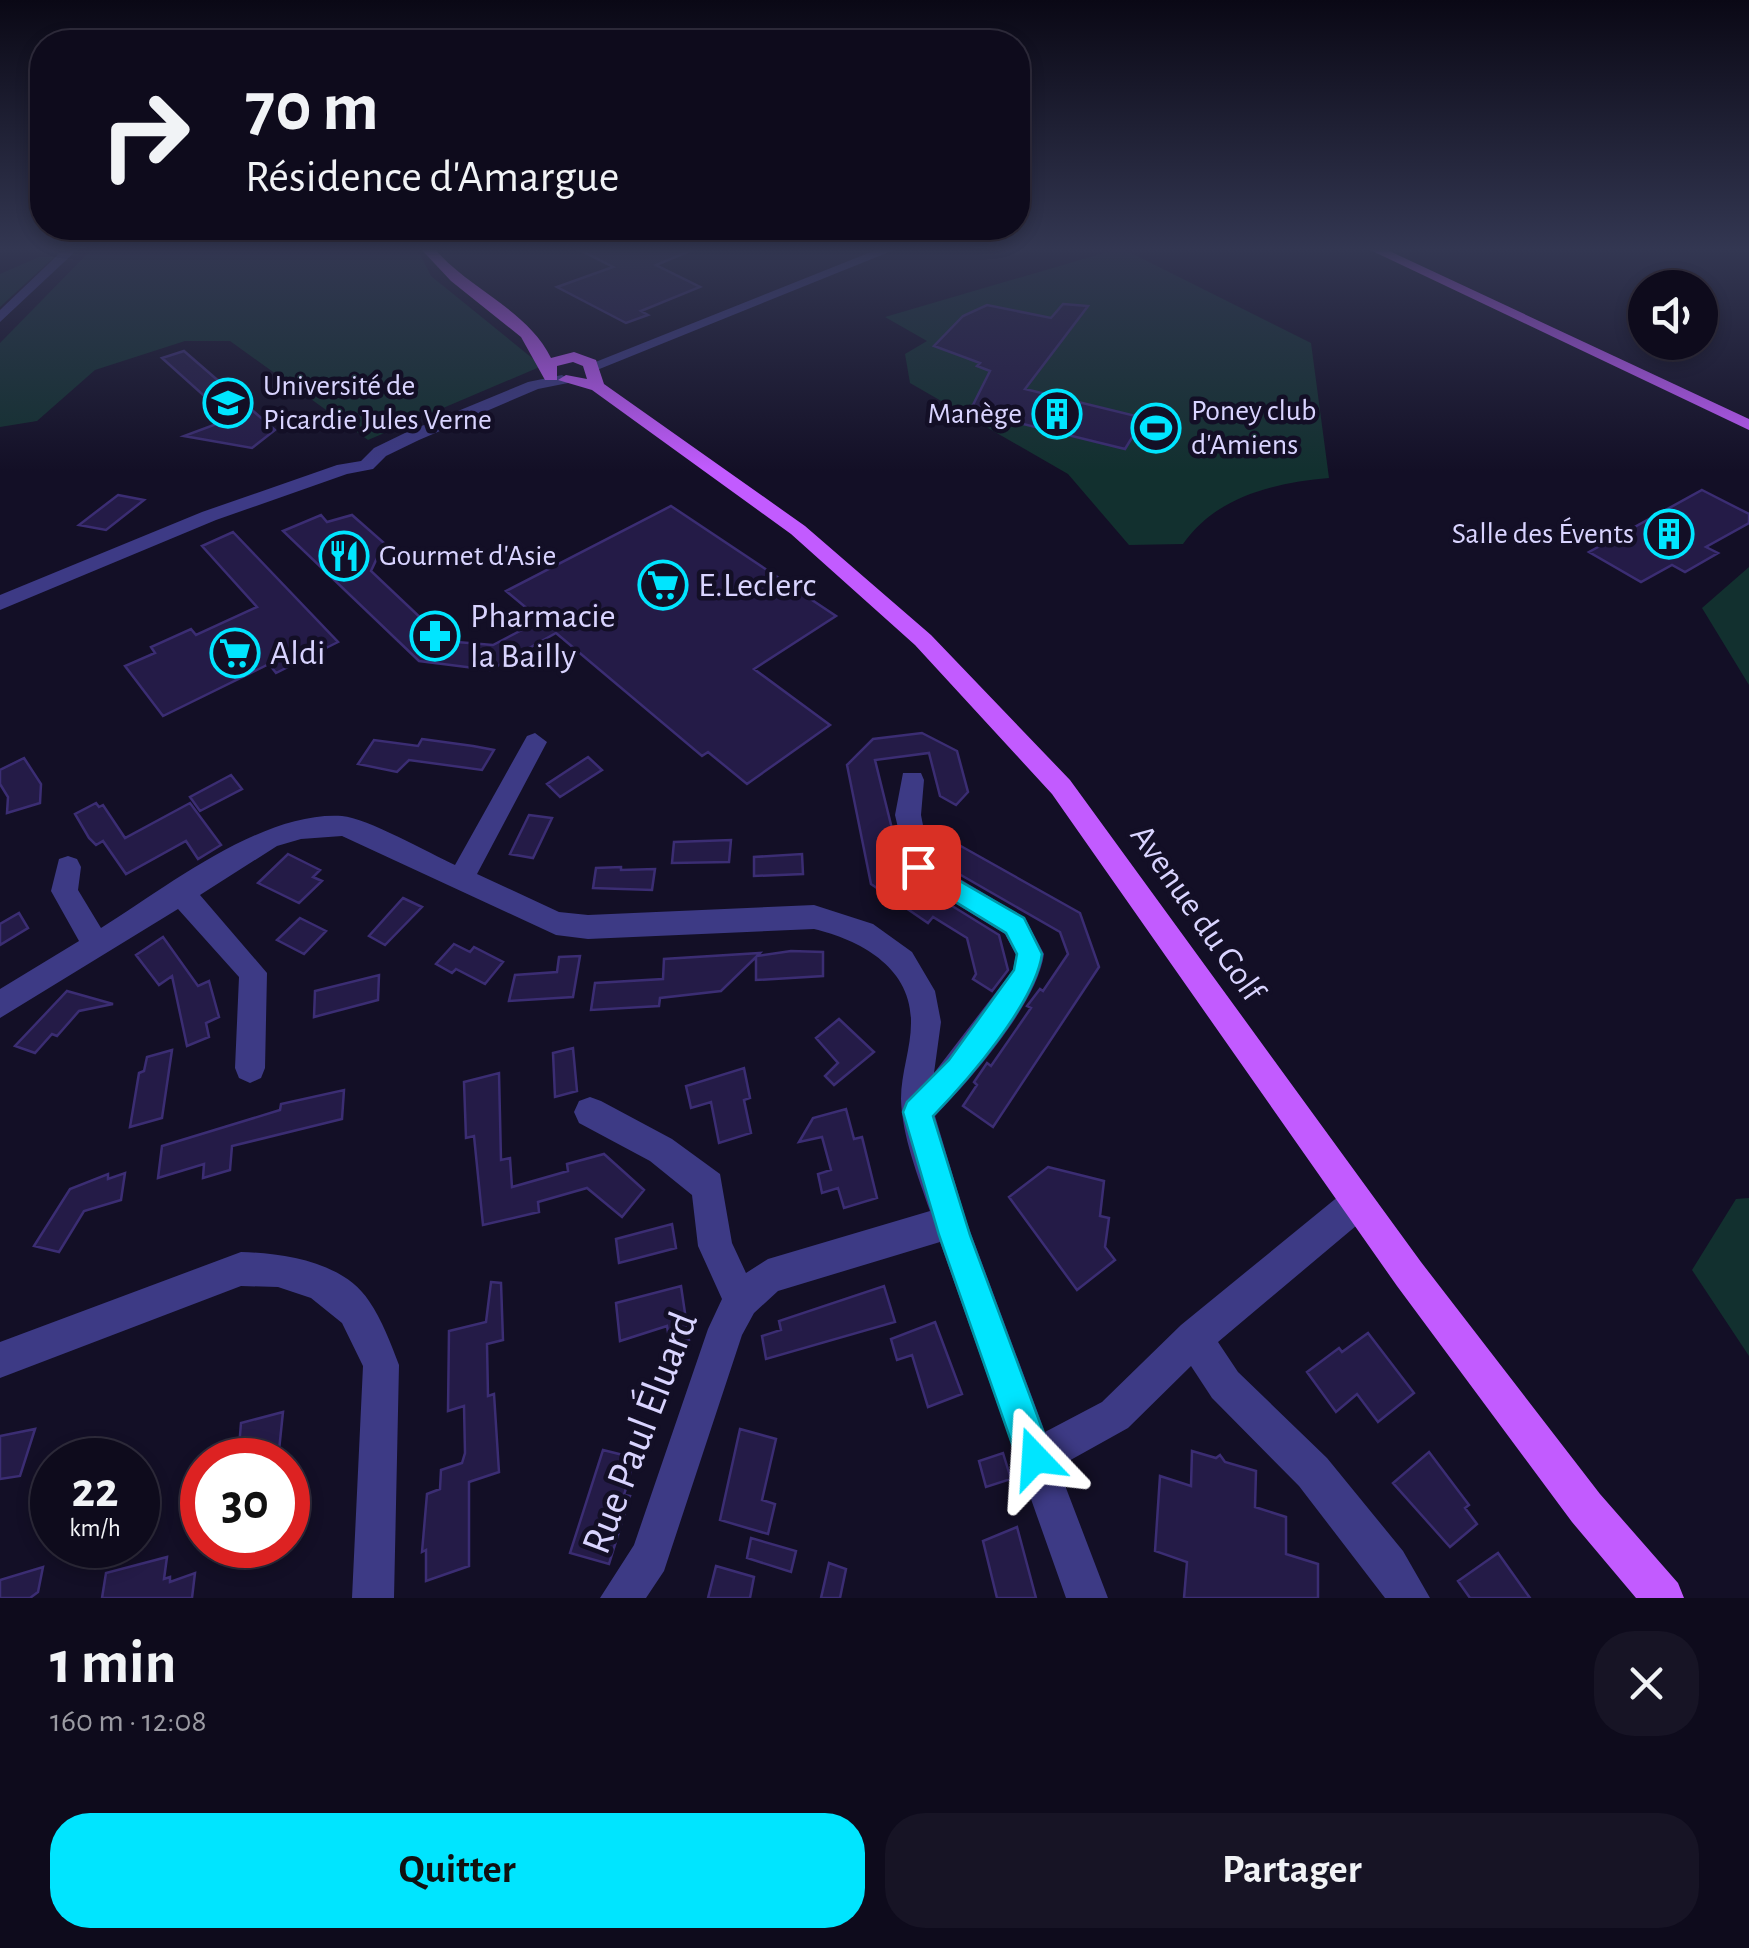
<!DOCTYPE html>
<html lang="fr">
<meta charset="utf-8">
<style>
:root{--surface:#0e0b1c;--page:#171425;--text:#f1f3f6;--muted:#9b9ba3;--line:#2e2b3b;--accent:#00e5ff}
body{margin:0;font-family:"Alegreya Sans",sans-serif;background:var(--page);color:var(--text);height:100vh;display:flex;flex-direction:column;font-size:38px;white-space:nowrap}
*{box-sizing:border-box;margin:0}
p{font-size:32px;color:var(--muted)}
.icon{flex:none;width:55px;height:55px;fill:none;stroke:currentColor;stroke-width:2;stroke-linecap:round;stroke-linejoin:round}
.map{position:relative;height:1598px;overflow:hidden}
.side{display:flex;flex-direction:column;background:var(--surface);flex:1}
.side>*{flex:none}
.hud{position:absolute;left:30px;top:30px;width:1000px;height:210px;border-radius:40px;box-shadow:0 5px 15px #0003,0 0 0 2px var(--line);background:#0e0b1c;color:var(--text);overflow:hidden}
.controls{position:absolute;left:1628px;top:270px;display:grid;gap:20px}
.controls a{display:grid;place-items:center;width:90px;height:90px;border-radius:50%;background:var(--surface);box-shadow:0 5px 15px #0003,0 0 0 2px var(--line);font-size:50px}
.speed{position:absolute;left:30px;top:1438px;display:flex;gap:20px;font-size:50px;font-weight:700;text-align:center}
.speed>*{display:grid;place-content:center;width:130px;height:130px;border-radius:50%;background:var(--surface);box-shadow:0 5px 15px #0003,0 0 0 2px var(--line);line-height:1}
.speed small{font-size:25px;font-weight:400}
.speed .limit{border:15px solid #d22;background:#fff;color:#111}
.pin{position:absolute;display:grid;place-items:center;width:85px;height:85px;color:#fff;margin:-42px;border-radius:20px;box-shadow:0 5px 15px #0006}
.me{position:absolute;width:110px;margin:-55px;rotate:340deg;stroke-linejoin:round;filter:drop-shadow(0 0 8px #0008)}
.turn{display:flex;align-items:center;gap:35px;height:210px;padding:0 50px;font-size:45px}
.turn .icon{width:130px;height:130px;stroke-width:2.5}
.turn b{display:block;font-size:70px;line-height:85px}
.round{display:grid;place-items:center;flex:none;width:105px;height:105px;border-radius:40px;background:var(--page)}
.summary{display:flex;align-items:center;justify-content:space-between;height:170px;padding:0 50px}
h1{font-size:60px;font-weight:600;line-height:75px}
.cta{display:flex;gap:20px;margin-top:auto;padding:20px 50px}
.cta a{flex:1;height:115px;border-radius:40px;background:var(--accent);color:#111;font-size:40px;font-weight:600;line-height:115px;text-align:center}
.cta a+a{background:var(--page);color:var(--text)}
.map>svg:first-child{display:block}
</style>
<div class="map">
<svg width="1749" height="1598" viewBox="0 0 1749 1598">
<rect width="100%" height="100%" fill="#130f26"/>
<path fill="#12302f" d="M93 248H417L431 276 542 366 368 440 230 341H185L95 370 37 421 0 427V343Z
M1121 248 1311 343 1329 478C1273 483 1217 496 1183 544L1129 545 1068 474 910 383 905 354 927 341 885 317Z
M39 257H54L0 307V274Z
M1749 567V685L1702 608Z
M1749 1198V1356L1692 1270 1736 1199Z"/>
<path fill="#241b47" stroke="#3b2d73" stroke-width="2.5" d="M576 248H697L656 265 700 287 641 311 648 315 626 323 557 287 613 267Z
M1063 304 1088 306 1025 389 1144 418 1125 449 970 411 990 371 977 366 980 363 934 346 963 316 987 305 1051 318Z
M184 351 275 430 252 448 184 436 230 419 162 358Z
M1702 490 1749 514V523L1706 547 1718 553 1685 572 1672 565 1641 582 1589 552Z
M118 495 144 500 106 530 79 525Z
M671 506 836 616 754 669 830 725 747 784 708 752 702 756 556 633 490 670 419 661 283 531 321 515 327 522 352 515 384 543 371 571 445 641 493 645 541 620 506 591Z
M233 532 338 642 276 673 269 664 163 716 125 666 155 653 151 647 191 629 196 635 257 607 202 546Z
M922 733 957 751 968 792 956 805 940 796 929 753 875 760 895 841 907 878 999 935 1008 970 992 991 973 979 976 974 967 938 933 917 928 923 871 884 847 765 873 739Z
M422 739 473 746 494 750 482 770 409 760 397 772 358 764 374 740 418 746Z
M588 757 602 770 560 797 547 784Z
M24 758 41 784 40 803 7 813 8 797 0 784V770Z
M231 775 242 789 200 811 190 797Z
M96 803 99 807 103 805 125 838 190 803 221 845 198 859 186 841 126 874 103 841 96 845 89 838 75 814Z
M529 815 552 818 533 858 510 854Z
M948 834 950 840 1080 913 1099 967 993 1127 963 1106 977 1085 974 1082 987 1063 991 1066 1031 1008 1027 1006 1040 989 1043 991 1068 954 1060 932 933 859 929 837Z
M731 840 729 862 672 863 674 842Z
M288 854 320 870 313 877 322 881 299 903 258 883Z
M802 854 803 874 754 876V857Z
M621 867V870L655 869 652 890 593 888 596 868Z
M403 898 422 907 385 945 369 936Z
M19 913 28 928 0 945V924Z
M300 918 326 931 304 954 277 940Z
M163 937 198 986 209 981 219 1017 206 1023 209 1037 187 1046 172 976 159 985 136 955Z
M454 944 470 952 474 947 503 962 485 984 456 969 452 973 436 964Z
M791 951 823 952V976L756 980V957L721 991 660 998 659 1006 591 1010 595 983 663 979 664 959 760 953 757 956Z
M580 956 573 997 509 1001 515 975 557 972 559 957Z
M379 975 378 1000 314 1017 315 991Z
M67 991 113 1004 79 1011 57 1036 52 1034 35 1053 15 1046Z
M839 1019 874 1052 834 1085 825 1076 838 1063 816 1038Z
M573 1048 577 1091 555 1097 553 1053Z
M172 1050 162 1118 130 1127 139 1073 144 1071 147 1057Z
M744 1068 750 1098 744 1100 751 1133 719 1143 711 1102 691 1108 686 1086Z
M499 1073 501 1160 510 1158 512 1187 568 1171 567 1164 604 1154 644 1190 622 1217 587 1188 538 1202 539 1212 483 1225 474 1136 466 1138 464 1082Z
M344 1090 342 1119 232 1146 230 1170 203 1178 204 1164 158 1178 162 1146 280 1110 281 1104Z
M846 1109 854 1139 862 1137 877 1198 844 1208 838 1188 822 1193 818 1174 831 1170 822 1137 799 1142 813 1118Z
M1048 1167 1104 1181 1100 1216 1109 1218 1105 1247 1115 1260 1077 1290 1009 1197Z
M125 1173 121 1200 84 1211 59 1252 34 1246 70 1189 108 1174V1179Z
M672 1224 676 1248 619 1263 616 1239Z
M491 1282 501 1283 503 1340 487 1344 488 1396 494 1394 499 1472 469 1482V1566L426 1581V1550L422 1552 427 1494 440 1489 441 1470 462 1463 465 1453 464 1406 448 1411 449 1331 486 1322Z
M681 1286 689 1340 670 1345 667 1326 620 1341 616 1303Z
M884 1286 895 1322 766 1359 762 1336 781 1330 779 1321Z
M935 1322 962 1394 928 1407 912 1355 897 1360 891 1339Z
M1368 1333 1414 1393 1378 1422 1357 1394 1336 1412 1307 1372 1339 1348 1342 1352Z
M283 1412 278 1460H238L241 1423Z
M35 1429 20 1476 0 1479V1436Z
M740 1429 776 1439 762 1500 775 1504 768 1534 720 1520Z
M603 1450 635 1458 624 1495 630 1496 609 1564 570 1553Z
M1192 1451 1216 1458 1220 1455 1225 1462 1256 1471 1255 1507 1286 1517V1554L1318 1564V1598H1184L1187 1562 1155 1551 1160 1476 1191 1486Z
M1429 1452 1469 1505 1465 1508 1477 1524 1450 1547 1393 1483Z
M1003 1453 1011 1479 986 1487 979 1461Z
M1017 1527 1036 1598H997L983 1541Z
M751 1538 796 1551 791 1572 747 1558Z
M1498 1553 1530 1598H1470L1458 1581Z
M167 1557 164 1579 170 1577V1582L195 1573 192 1598H102L106 1573Z
M829 1563 846 1569 840 1598H821Z
M716 1566 754 1577 750 1598H708Z
M43 1567 38 1592 30 1598H0V1580Z"/>
<g fill="none" stroke-linecap="round" stroke-linejoin="round">
<path fill="#3d3a85" fill-rule="evenodd" d="M65 248H79L0 322V310Z
M881 248H899L597 370 583 367Z
M562 375 570 380 568 383 538 389 419 440 386 456 373 469 347 474 216 520 0 610V595L202 512 337 465 361 461 374 448 407 432 528 382Z
M535 733 547 742 477 874 559 912 588 915 814 905 873 924 912 952 935 991 941 1022 934 1073 1013 970 1016 955 1005 934 909 875 895 815 903 773H921L924 780 921 815 930 861 1025 918 1044 954C1037 1004 970 1080 935 1116L967 1223 1045 1432 1102 1402 1181 1325 1345 1191 1357 1186 1369 1191 1374 1203 1369 1215 1218 1342 1238 1372 1327 1458 1403 1551 1430 1598H1385L1299 1486 1212 1398 1191 1366 1128 1428 1058 1467 1108 1598H1066L940 1242 778 1291 754 1313 742 1335 664 1571 646 1598H600L634 1545 708 1329 722 1299 698 1246 692 1195 650 1161 579 1123 574 1112 579 1101 590 1097 601 1101 672 1139 720 1174 732 1243 746 1273 768 1259 930 1211C918 1176 902 1136 901 1099 901 1073 911 1048 911 1023 912 968 861 940 814 929L588 939 556 935 342 836 301 839 277 846 200 895 267 973 265 1068 261 1078 250 1083 239 1078 235 1068 239 977 178 909 0 1018V989L79 941 51 891 59 859 68 856 77 859 81 867 78 890 101 928C167 887 262 811 342 816 367 818 429 853 455 865L527 736Z
M241 1252C283 1253 344 1262 369 1301 382 1320 391 1344 399 1365L394 1598H352L363 1366 342 1323 311 1298 278 1287 241 1286 0 1378V1342Z"/>
<path fill="#c25bff" fill-rule="evenodd" d="M420 248H434C468 289 527 309 551 358L574 352 596 360 604 384 805 526 931 635 1070 780 1421 1262 1600 1494 1678 1583 1684 1598H1636L1572 1522 1397 1286 1052 794 915 645 791 534 592 390 558 380 566 375 587 379 583 366 573 362 557 366V380H545L521 337 451 281Z
M1366 248H1383L1749 419V430Z"/>
</g>
<linearGradient id="sky" x2="0" y2="1"><stop stop-color="#0a0815"/><stop offset="0.53" stop-color="#333752"/><stop offset="1" stop-color="#333752" stop-opacity="0"/></linearGradient>
<rect width="1749" height="471" fill="url(#sky)"/>
<path fill="#00e5ff" stroke="#0095a6" stroke-width="2.5" d="M918 857 1024 918 1042 954C1035 1003 968 1080 933 1116L970 1235 1053 1458 1047 1470 1035 1475 1023 1470 1017 1458 939 1235 903 1112 907 1102 949 1060 1014 970 1017 954 1006 933 910 874 906 867 910 860Z"/>
<defs>
<g id="university-ring" transform="scale(2.5)"><circle r="9.5" fill="#130f26" stroke="#00e5ff" stroke-width="1.5"/><path d="M0-5L7-2L0 1L-7-2ZM-4 1L0 2.5L4 1V4Q0 6-4 4Z" fill="#00e5ff"/></g>
<g id="building-ring" transform="scale(2.5)"><circle r="9.5" fill="#130f26" stroke="#00e5ff" stroke-width="1.5"/><path d="M-4-6H4V6H1V3H-1V6H-4ZM-2.5-4.3h1.7v1.8h-1.7ZM.8-4.3h1.7v1.8H.8ZM-2.5-1h1.7V.8h-1.7ZM.8-1h1.7V.8H.8Z" fill="#00e5ff"/></g>
<g id="stadium-ring" transform="scale(2.5)"><circle r="9.5" fill="#130f26" stroke="#00e5ff" stroke-width="1.5"/><path d="M0-5a6.5 5 0 1 0 0 10a6.5 5 0 1 0 0-10ZM-3.5-1.8h7v3.6h-7Z" fill="#00e5ff"/></g>
<g id="restaurant-ring" transform="scale(2.5)"><circle r="9.5" fill="#130f26" stroke="#00e5ff" stroke-width="1.5"/><path d="M-5-6h1v4h1v-4h1v4h1v-4h1v5L-1.5 .5V6h-2V.5L-5-1ZM5-6V6H3V1.5H1.5Q1.5-4 5-6Z" fill="#00e5ff"/></g>
<g id="supermarket-ring" transform="scale(2.5)"><circle r="9.5" fill="#130f26" stroke="#00e5ff" stroke-width="1.5"/><path d="M-6-5.5h2.5l.6 2H6L4.5 2H-2.5L-4.4-4H-6ZM-1.5 3.2a1.3 1.3 0 1 0 .1 0ZM3 3.2a1.3 1.3 0 1 0 .1 0Z" fill="#00e5ff"/></g>
<g id="pharmacy-ring" transform="scale(2.5)"><circle r="9.5" fill="#130f26" stroke="#00e5ff" stroke-width="1.5"/><path d="M-2-6h4v4h4v4h-4v4h-4v-4h-4v-4h4Z" fill="#00e5ff"/></g>
</defs>
<g fill-rule="evenodd">
<use href="#university-ring" x="228" y="403"/>
<use href="#building-ring" x="1057" y="414"/>
<use href="#stadium-ring" x="1156" y="428"/>
<use href="#building-ring" x="1669" y="534"/>
<use href="#restaurant-ring" x="344" y="556"/>
<use href="#supermarket-ring" x="663" y="585"/>
<use href="#pharmacy-ring" x="435" y="636"/>
<use href="#supermarket-ring" x="235" y="653"/>
</g>
<g text-anchor="middle" dominant-baseline="central" stroke-width="9" stroke-linejoin="round" paint-order="stroke">
<g font-size="30" fill="#d9d4ff" stroke="#130f26" text-anchor="start">
<text x="263" y="386">Université de<tspan x="263" dy="34">Picardie Jules Verne</tspan></text>
<text x="1191" y="411">Poney club<tspan x="1191" dy="34">d'Amiens</tspan></text>
<text x="1022" y="414" text-anchor="end">Manège</text>
<text x="1634" y="534" text-anchor="end">Salle des Évents</text>
<text x="379" y="556">Gourmet d'Asie</text>
</g>
<g font-size="35" fill="#d9d4ff" stroke="#130f26" text-anchor="start">
<text x="698" y="585">E.Leclerc</text>
<text x="470" y="616">Pharmacie<tspan x="470" dy="40">la Bailly</tspan></text>
<text x="270" y="653">Aldi</text>
</g>
<g font-size="35" fill="#d9d4ff" stroke="#130f26">
<text transform="translate(1197 913) rotate(55)">Avenue du Golf</text>
</g>
<g font-size="42" fill="#d9d4ff" stroke="#130f26">
<text transform="translate(640 1433) rotate(-69)">Rue Paul Éluard</text>
</g>
</g>
</svg>
<div class="controls">
<a><svg class="icon" aria-label="sound" viewBox="0 0 24 24"><path d="M4 9h4l5-4v14l-5-4H4zM17 9q2 3 0 6"/></svg></a>
</div>
<div class="speed"><div>22<small>km/h</small></div><div class="limit">30</div></div>
<div class="pin" style="left:918px;top:867px;background:#d93025"><svg class="icon" aria-label="arrive" viewBox="0 0 24 24"><path d="M6 21V4h12l-3 4 3 4H6"/></svg></div>
<svg class="me" style="left:1035px;top:1458px" viewBox="-20 -20 40 40"><path d="M0-17L14 15 0 8-14 15z" fill="#00e5ff" stroke="#fff" stroke-width="4"/></svg>
<div class="hud">
<div class="turn"><svg class="icon" aria-label="right" viewBox="0 0 24 24"><path d="M7 20v-9h11M14 6l5 5-5 5"/></svg><div><b>70 m</b>Résidence d'Amargue</div></div>
</div>
</div>
<section class="side">
<div class="summary"><div><h1>1 min</h1><p>160 m · 12:08</p></div><a class="round"><svg class="icon" aria-label="close" viewBox="0 0 24 24"><path d="M6 6l12 12M18 6L6 18"/></svg></a></div>
<div class="cta"><a>Quitter</a><a>Partager</a></div>
</section>
